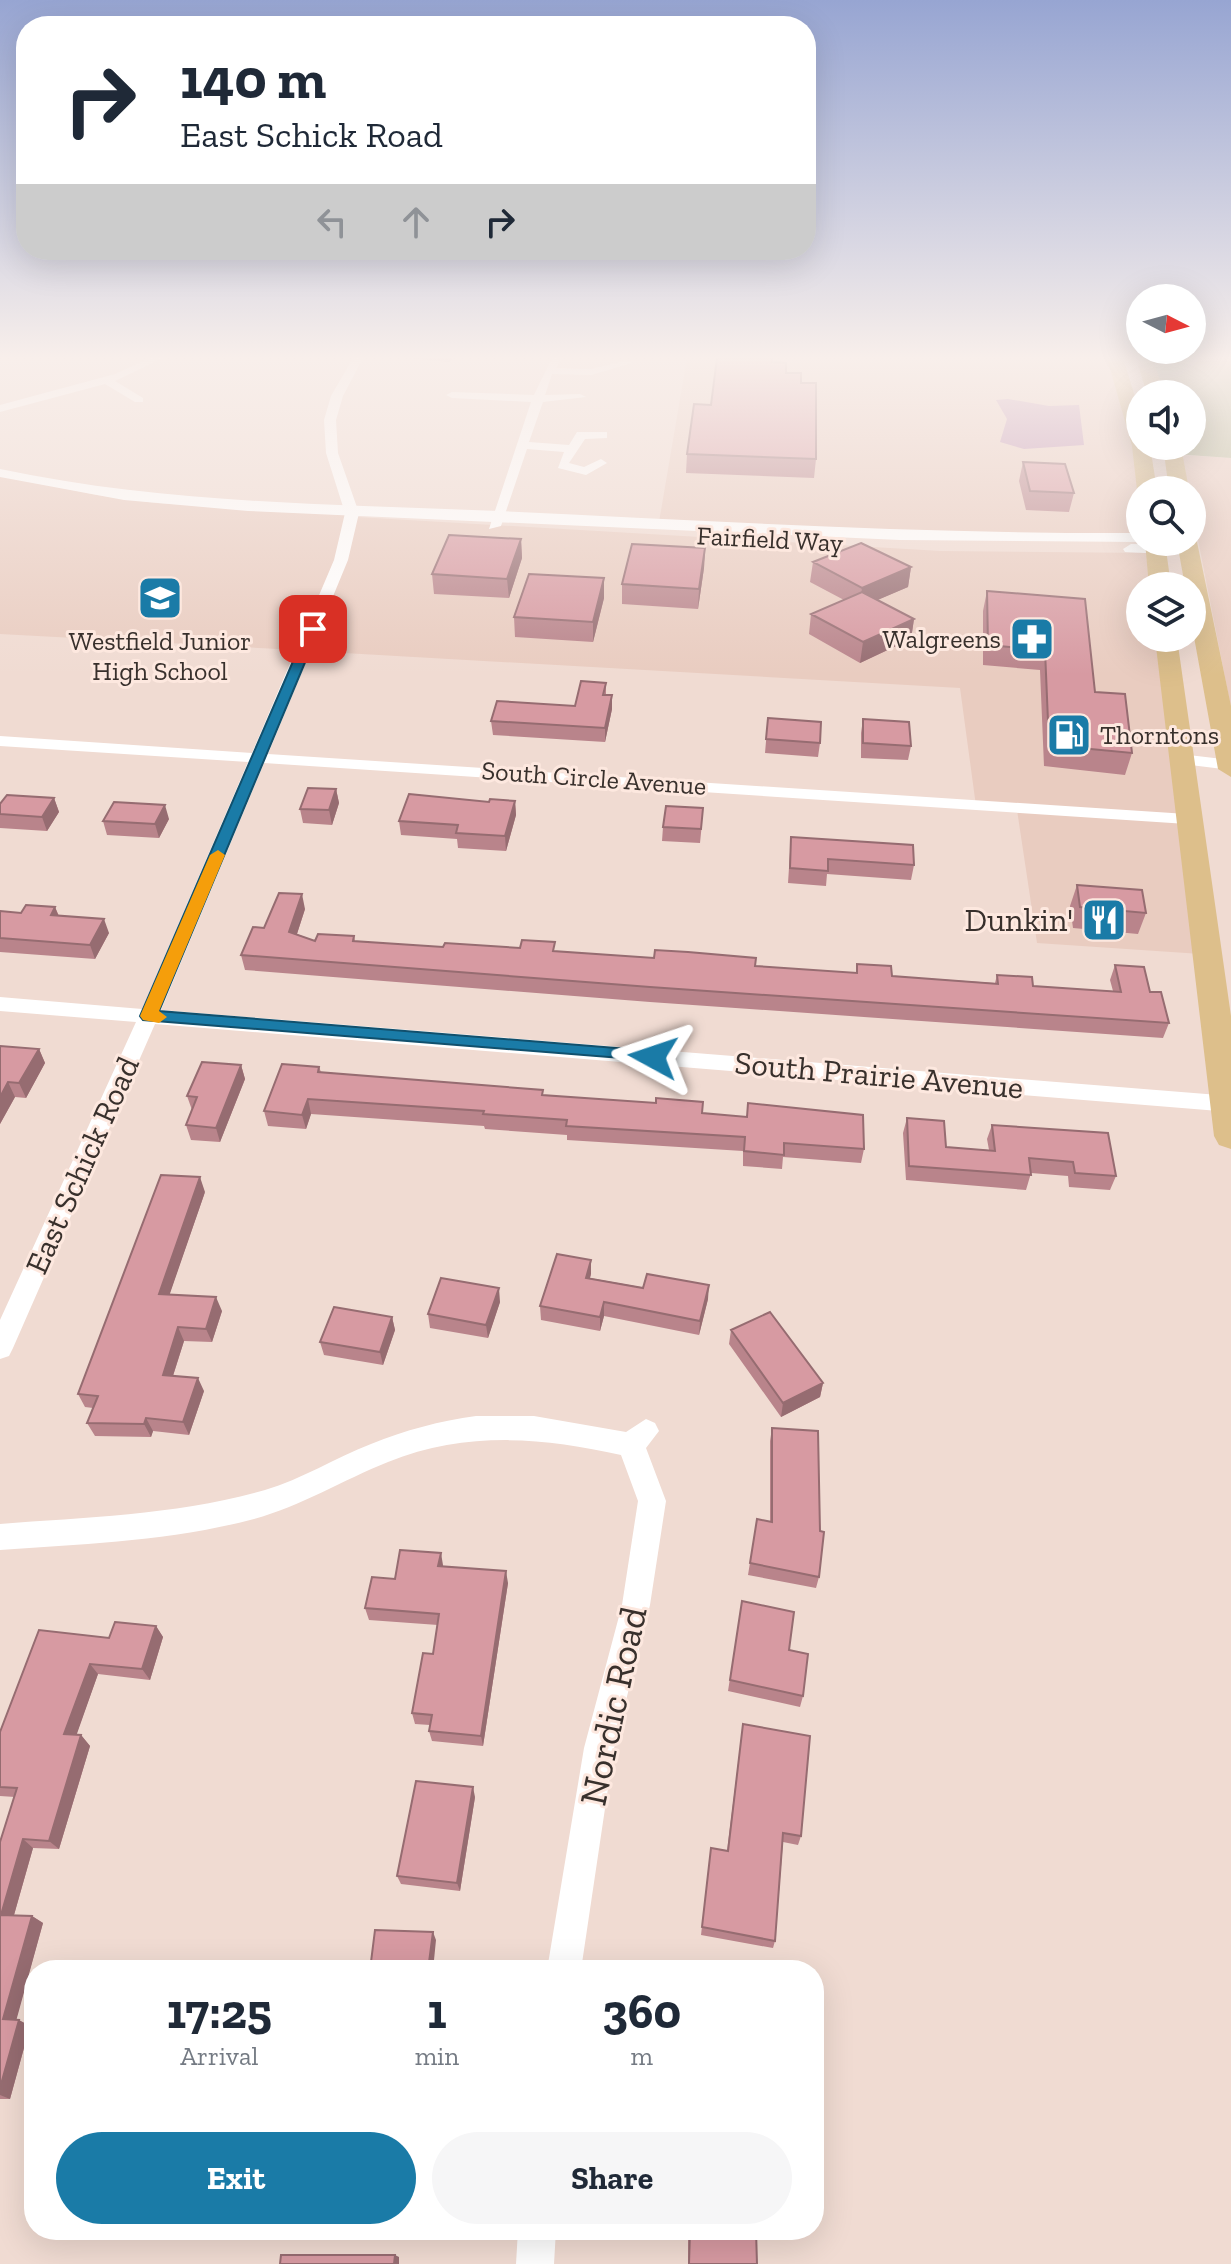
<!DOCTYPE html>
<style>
:root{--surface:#fff;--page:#f6f6f7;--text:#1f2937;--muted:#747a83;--accent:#1a7ba7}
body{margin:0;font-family:"Zilla Slab",serif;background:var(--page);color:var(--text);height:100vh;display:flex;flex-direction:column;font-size:30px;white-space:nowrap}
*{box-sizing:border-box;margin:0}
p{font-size:26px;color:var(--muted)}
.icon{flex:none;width:44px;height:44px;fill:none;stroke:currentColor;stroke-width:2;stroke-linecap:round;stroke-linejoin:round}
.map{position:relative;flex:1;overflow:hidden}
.panel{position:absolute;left:24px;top:1960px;width:800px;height:280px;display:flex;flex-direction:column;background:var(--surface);border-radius:32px;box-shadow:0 8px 32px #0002}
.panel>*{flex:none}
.top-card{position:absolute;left:16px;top:16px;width:800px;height:244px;border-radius:32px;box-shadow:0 8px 32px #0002;background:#fff;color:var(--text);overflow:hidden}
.needle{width:52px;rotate:96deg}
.tools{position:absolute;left:1126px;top:284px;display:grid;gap:16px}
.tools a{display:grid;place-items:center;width:80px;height:80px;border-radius:50%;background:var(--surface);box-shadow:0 8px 32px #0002;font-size:40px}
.pin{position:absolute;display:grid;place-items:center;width:68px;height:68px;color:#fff;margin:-34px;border-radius:16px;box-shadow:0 4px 12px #0006}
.me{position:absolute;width:88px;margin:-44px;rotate:275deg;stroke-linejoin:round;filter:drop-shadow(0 0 6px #0008)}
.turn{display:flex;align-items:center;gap:28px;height:168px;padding:0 32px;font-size:36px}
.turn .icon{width:104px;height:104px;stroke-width:2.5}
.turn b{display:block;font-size:56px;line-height:68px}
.lanes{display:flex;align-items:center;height:76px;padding:0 32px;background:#0003;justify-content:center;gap:40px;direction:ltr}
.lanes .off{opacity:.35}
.eta{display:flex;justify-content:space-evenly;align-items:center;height:136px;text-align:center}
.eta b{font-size:48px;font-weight:700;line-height:56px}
.action{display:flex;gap:16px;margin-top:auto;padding:16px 32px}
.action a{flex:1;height:92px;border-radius:48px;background:var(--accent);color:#fff;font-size:32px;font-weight:700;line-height:92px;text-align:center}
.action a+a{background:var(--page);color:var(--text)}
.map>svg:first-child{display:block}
</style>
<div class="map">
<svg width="1231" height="2264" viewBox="0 0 1231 2264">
<rect width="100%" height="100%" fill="#f0dbd2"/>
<path fill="#e9ccc0" d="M687 358H1113L1136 445 1140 536H982L659 522Z
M1181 455 1231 458V708L1192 509V490H1188Z
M0 475 96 495 155 503 348 515 336 561 297 650 0 634Z
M357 517 941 551 1150 553 1154 586H1140V638H1161L1201 954 1037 943 1017 810 976 806 960 688 309 651Z"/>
<path fill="#b5b896" d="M1231 358V458L1174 454 1172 446H1192V394H1159L1151 359Z"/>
<path fill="#bd8eb1" d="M1008 399 1049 406 1079 405 1084 445 1024 449 1000 442 1007 419 996 400Z"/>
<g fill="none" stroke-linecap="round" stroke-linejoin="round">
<path fill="#fff" fill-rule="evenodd" d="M150 358H163L115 381 143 398V402H135L105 384 0 412V405L115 374Z
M353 358H363L343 396 336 420 338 453 359 513 348 560 268 754 1187 814 1196 819 1187 824 264 763 161 1010 1231 1096V1112L155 1024 13 1348 9 1356 0 1359V1320L136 1022 0 1011V997L142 1009 248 762 0 746V736L252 753 334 560 345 513 326 453 324 420 331 396Z
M552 358H562L556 368 591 369 627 360 632 363 591 375 552 374 545 395 580 394 586 397 543 402 529 442 569 445 577 432H607V438L585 439 569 463 584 467 601 459 607 463 586 475 558 468 564 452 527 449 501 526 489 529 531 402 452 398 446 395 452 392 534 395Z
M1180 754 1231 760V770L1174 763 1172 759Z
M476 1416H534L626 1432 646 1419 655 1423 659 1431 646 1448 666 1501 650 1605 614 1748 581 1970H547L584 1748 622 1605 638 1501 621 1455C542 1437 466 1431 388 1462 343 1480 301 1506 254 1519 171 1541 85 1544 0 1550V1524C88 1517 179 1515 265 1490 302 1479 335 1458 371 1444 405 1430 440 1421 476 1416Z
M518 2230H556L554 2264H516Z"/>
<path fill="#fff" fill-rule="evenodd" d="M0 469C165 504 331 504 499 511 713 521 926 534 1140 533V542H1143L900 540 248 511 124 500 0 477Z
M1131 544 1188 545 1196 550 1188 555 1125 552 1123 549Z"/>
<path fill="#ddbf8b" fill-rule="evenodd" d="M1107 358H1123L1140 413V446H1150L1157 490H1140V494L1137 490 1132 446Z
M1136 358H1152L1165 394H1147Z
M1163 446H1181L1189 490H1169Z
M1192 537 1197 542 1231 706V777L1218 769 1192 626V586H1185L1177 542H1192Z
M1145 542H1165L1171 586H1149Z
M1155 638H1177L1231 1016V1149L1219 1145 1214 1136Z"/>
</g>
<path fill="#b9848b" d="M408 358H453L449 362Z
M772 362 801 383 816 459 814 478 686 473 687 454 711 405Z
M1023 462 1074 493 1069 512 1026 510 1019 481Z
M521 539 522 558 509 598 434 594 432 574Z
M705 548 704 568 698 609 622 604V584Z
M813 562 911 567 908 587 877 600 914 619 911 639 860 663 809 634 811 614 844 600 810 582Z
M604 578V598L593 642 515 637 514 617Z
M987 591 1095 692 1132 753 1125 775 1044 766 1040 670 983 665V611Z
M606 683V695H612V709L605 742 493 735 491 721 575 706Z
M768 718 820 743 818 757 765 753Z
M863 719 911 746 908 760 861 758V733Z
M336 789 339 803 332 825 303 823 300 809Z
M54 798 59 812 47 831 0 828V804Z
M515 801 516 815 506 851 458 848 457 839 401 835 399 821 489 802Z
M169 819 159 838 107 835 103 821Z
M702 823 700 843 662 841 663 827Z
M791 837 914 865 911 880 827 874 826 886 788 883Z
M1077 885 1146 913 1138 934 1073 928 1070 906Z
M55 907 59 916 109 933 95 959 0 952V911L21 913Z
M305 909 297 934 315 941 354 936 355 941 443 947 555 951 856 973 857 964 892 976 995 983 997 975 1033 986 1113 991 1110 980 1115 965 1150 992 1169 1023 1163 1038 650 1002 245 970 241 955 264 928Z
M0 1046 39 1049 45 1063 26 1098 15 1097 0 1124Z
M241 1065 245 1079 220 1142 191 1140 186 1125 192 1110 187 1096Z
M319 1067 321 1072 543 1090V1095L702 1113 864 1149 861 1163 783 1157 782 1169 743 1166V1151L567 1140V1135L485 1129 484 1126 311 1114 306 1129 268 1126 264 1111Z
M907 1118 946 1147 989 1150 987 1139 992 1125 1116 1176 1110 1190 1069 1187 1068 1176 1031 1173 1026 1190 906 1180 903 1133Z
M205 1192 169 1295 222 1311 212 1342 184 1341 173 1376 204 1391 189 1435 153 1431 151 1437 95 1436 87 1423 93 1408 85 1407 78 1394Z
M591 1274 590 1278 708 1299 699 1335 604 1316 600 1331 541 1320 540 1306Z
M500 1302 488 1338 430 1328 428 1314Z
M392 1317 395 1330 383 1365 324 1355 320 1342Z
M731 1330 823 1383 820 1397 781 1417 729 1344Z
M772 1428 820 1531 819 1577 816 1588 748 1575 757 1519 770 1522V1441Z
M443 1565V1566L508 1583 483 1746 432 1741 429 1731 430 1725 415 1724 412 1713 433 1654 438 1625 369 1620 365 1608 395 1579Z
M742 1601 789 1650 803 1696 800 1707 728 1691Z
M156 1626 163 1637 150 1680 98 1674 76 1735H81L90 1746 59 1849 33 1848 14 1915 32 1916 43 1923 16 2019 30 2026 10 2099H0V1842L15 1797 0 1796V1732L109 1638Z
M743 1724 801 1836 798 1845 783 1842 775 1941 773 1948 701 1935 711 1848 727 1851Z
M475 1797 460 1891 401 1884 397 1876Z
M688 2230H756L757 2264H688Z"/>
<path fill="#966c71" d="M521 539 522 558 509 598 507 579Z
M705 548 704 568 698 609 699 589Z
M911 567 908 587 859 608 862 588Z
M604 578V598L593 642V622Z
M914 619 911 639 860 663 863 642Z
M612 695V709L605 742V728Z
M336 789 339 803 332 825 329 810Z
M54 798 59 812 47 831 42 817Z
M515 801 516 815 506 851 505 836Z
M165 805 169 819 159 838 155 824Z
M302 894 305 909 293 946 289 932Z
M55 907 61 922 51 915Z
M104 919 109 933 95 959 90 945Z
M39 1049 45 1063 26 1098 19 1083Z
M241 1065 245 1079 220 1142 216 1128Z
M8 1082 15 1097 0 1124V1097Z
M308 1099 311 1114 306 1129 302 1115Z
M200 1177 205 1192 165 1308 159 1294Z
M591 1260V1274L586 1291V1278Z
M709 1285 708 1299 699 1335 700 1321Z
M499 1288 500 1302 488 1338 486 1325Z
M216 1297 222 1311 212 1342 206 1329Z
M604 1302V1316L600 1331V1317Z
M392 1317 395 1330 383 1365 380 1352Z
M178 1327 184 1341 169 1388 163 1375Z
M198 1378 204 1391 189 1435 183 1422Z
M823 1383 820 1397 781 1417 783 1403Z
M146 1418 153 1431 151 1437 144 1424Z
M441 1553 443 1565 441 1578 438 1566Z
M506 1571 508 1583 483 1746 481 1736Z
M156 1626 163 1637 150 1680 142 1669Z
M90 1664 98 1674 73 1745 64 1734Z
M81 1735 90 1746 59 1849 49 1841Z
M473 1787 475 1797 460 1891 457 1883Z
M23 1839 33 1848 12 1922 1 1915Z
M32 1916 43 1923 15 2025 3 2019Z
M433 1932 436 1940 433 1970H428Z
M19 2020 30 2026 10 2099 0 2095V2088Z
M395 2255 399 2257V2264H394Z"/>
<path fill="#d79aa2" stroke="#966c71" stroke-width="2" d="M717 358H772V362L786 363V373H801V383H816V459L687 454 694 404 711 405Z
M1023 462 1065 464 1074 493 1030 491Z
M449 535 521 539 507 579 432 574Z
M861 543 911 567 862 588 813 562Z
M632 544 705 548 699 589 622 584Z
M529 574 604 578 593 622 514 617Z
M987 591 1085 599 1095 692 1125 694 1132 753 1049 745 1045 650 988 645Z
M862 592 914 619 863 642 811 614Z
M581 681 606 683 603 695H612L605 728 491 721 497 701 575 706Z
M768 718 821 722 820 743 766 739Z
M863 719 909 722 911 746 863 743Z
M308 788 336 789 329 810 300 809Z
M409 794 489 802 490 799 515 801 505 836 456 833 458 825 399 821Z
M7 795 54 798 42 817 0 814V804Z
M114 802 165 805 155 824 103 821Z
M666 806 703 808 701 829 663 827Z
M791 837 913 845 914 865 828 859V871L790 868Z
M1077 885 1142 890 1146 913 1080 907Z
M279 893 302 894 289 932 315 941 318 934 354 936 353 941 443 947 445 943 520 948 522 940 555 942 553 951 654 958 655 950 688 952 756 958 755 966 857 973V964L891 966 892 976 998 984 997 975 1032 977 1033 986 1121 992 1115 965 1144 967 1150 992H1161L1169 1023 650 987 241 955 253 927 264 928Z
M26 905 55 907 51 915 104 919 90 945 0 938V911L21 913Z
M0 1046 39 1049 19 1083 8 1082 0 1097Z
M202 1062 241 1065 216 1128 186 1125 197 1097 187 1096Z
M282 1064 319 1067 318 1072 543 1090 542 1095 656 1103V1098L703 1102 702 1113 747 1117 748 1103 863 1115 864 1149 784 1143V1155L744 1151 745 1137 566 1126 567 1120 483 1114 484 1111 308 1099 302 1115 264 1111Z
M907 1118 944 1121 946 1147 995 1151 992 1125 1108 1133 1116 1176 1075 1173 1073 1162 1029 1158 1031 1175 909 1166Z
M161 1175 200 1177 159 1294 216 1297 206 1329 178 1327 163 1375 198 1378 183 1422 146 1418 144 1424 87 1423 98 1396 78 1394Z
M557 1254 591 1260 586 1278 643 1288 647 1274 709 1285 700 1321 604 1302 600 1317 540 1306Z
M441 1278 499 1288 486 1325 428 1314Z
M334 1307 392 1317 380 1352 320 1342Z
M770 1312 823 1383 783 1403 731 1330Z
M772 1428 818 1431 820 1531 824 1532 819 1577 750 1563 757 1519 772 1522Z
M400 1550 441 1553 438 1566 506 1571 481 1736 429 1731 432 1715 412 1713 423 1653 433 1654 439 1614 365 1608 372 1577 395 1579Z
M742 1601 794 1612 789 1650 808 1654 803 1696 730 1680Z
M115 1622 156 1626 142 1669 90 1664 64 1734 81 1735 49 1841 23 1839 1 1915 32 1916 3 2019 19 2020 0 2088V1842L17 1788 0 1787V1732L39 1630 109 1638Z
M743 1724 810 1736 801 1836 783 1833 775 1941 702 1927 711 1848 728 1851Z
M416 1781 473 1787 457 1883 397 1876Z
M375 1930 433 1932 428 1970H370Z
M690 2230H756L757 2264H689Z
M281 2255H395L394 2264H280Z"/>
<linearGradient id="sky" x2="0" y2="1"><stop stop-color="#97a5d2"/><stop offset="0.53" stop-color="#f8efeb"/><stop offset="1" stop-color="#f8efeb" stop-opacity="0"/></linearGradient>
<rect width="1231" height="675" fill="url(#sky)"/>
<path fill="#1a7ba7" stroke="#11506d" stroke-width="2" d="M313 625 319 629 159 1011 653 1051 661 1057 659 1061 143 1020 140 1016 307 629Z"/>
<path fill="#f59e0b" d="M218 850 225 855 159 1011 167 1017 159 1023 143 1020 140 1016 210 855Z"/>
<defs>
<g id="school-square" transform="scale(2.3)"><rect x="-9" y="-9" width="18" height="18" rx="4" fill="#1a7ba7" stroke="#fde8df"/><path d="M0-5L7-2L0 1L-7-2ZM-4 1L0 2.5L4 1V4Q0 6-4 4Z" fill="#fff"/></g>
<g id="pharmacy-square" transform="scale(2.3)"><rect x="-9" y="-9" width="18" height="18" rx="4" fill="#1a7ba7" stroke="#fde8df"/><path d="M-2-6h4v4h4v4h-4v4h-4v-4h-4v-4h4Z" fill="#fff"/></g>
<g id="fuel-square" transform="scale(2.3)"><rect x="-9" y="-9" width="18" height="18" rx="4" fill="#1a7ba7" stroke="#fde8df"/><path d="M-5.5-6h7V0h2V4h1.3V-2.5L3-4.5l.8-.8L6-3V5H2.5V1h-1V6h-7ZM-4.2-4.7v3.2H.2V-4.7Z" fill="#fff"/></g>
<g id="restaurant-square" transform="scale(2.3)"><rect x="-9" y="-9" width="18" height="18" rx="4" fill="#1a7ba7" stroke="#fde8df"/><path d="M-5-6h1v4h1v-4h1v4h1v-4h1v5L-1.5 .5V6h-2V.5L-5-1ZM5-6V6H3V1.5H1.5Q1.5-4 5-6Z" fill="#fff"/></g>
</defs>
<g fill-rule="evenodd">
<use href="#school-square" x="160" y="598"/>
<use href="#pharmacy-square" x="1032" y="639"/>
<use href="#fuel-square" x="1069" y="735"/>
<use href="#restaurant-square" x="1104" y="920"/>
</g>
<g text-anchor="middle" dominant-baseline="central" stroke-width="6" stroke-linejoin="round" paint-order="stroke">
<g font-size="26" fill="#38302c" stroke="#fde8df">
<text transform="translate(770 539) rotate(3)">Fairfield Way</text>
<text transform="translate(594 778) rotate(4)">South Circle Avenue</text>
</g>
<g font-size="26" fill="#38302c" stroke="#fde8df" text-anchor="end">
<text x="1001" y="639">Walgreens</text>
<text x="160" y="641" text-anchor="middle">Westfield Junior<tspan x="160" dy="30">High School</tspan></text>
<text x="1100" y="735" text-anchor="start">Thorntons</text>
</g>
<g font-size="32" fill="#38302c" stroke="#fde8df" text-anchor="end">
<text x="1073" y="920">Dunkin'</text>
</g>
<g font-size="32" fill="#38302c" stroke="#fde8df">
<text transform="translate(879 1075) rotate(5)">South Prairie Avenue</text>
<text transform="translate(82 1165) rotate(-66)">East Schick Road</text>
</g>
<g font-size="38" fill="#38302c" stroke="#fde8df">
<text transform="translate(613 1706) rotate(-78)">Nordic Road</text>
</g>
</g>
</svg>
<div class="tools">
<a><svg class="needle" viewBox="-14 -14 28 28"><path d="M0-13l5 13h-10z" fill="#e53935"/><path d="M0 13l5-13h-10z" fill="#747a83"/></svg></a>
<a><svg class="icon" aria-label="sound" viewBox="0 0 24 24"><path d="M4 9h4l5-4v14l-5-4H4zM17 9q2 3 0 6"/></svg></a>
<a><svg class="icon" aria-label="search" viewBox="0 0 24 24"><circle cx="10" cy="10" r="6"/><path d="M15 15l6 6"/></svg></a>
<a><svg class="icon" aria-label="layers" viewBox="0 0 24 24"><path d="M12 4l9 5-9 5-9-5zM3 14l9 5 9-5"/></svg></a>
</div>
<div class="pin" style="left:313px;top:629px;background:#d93025"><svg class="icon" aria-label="arrive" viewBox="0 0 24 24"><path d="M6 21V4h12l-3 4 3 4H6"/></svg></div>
<svg class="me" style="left:653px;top:1057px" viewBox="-20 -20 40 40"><path d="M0-17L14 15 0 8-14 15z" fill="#1a7ba7" stroke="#fff" stroke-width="4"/></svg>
<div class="top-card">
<div class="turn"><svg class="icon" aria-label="right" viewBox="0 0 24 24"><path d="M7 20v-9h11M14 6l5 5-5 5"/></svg><div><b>140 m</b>East Schick Road</div></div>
<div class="lanes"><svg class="icon off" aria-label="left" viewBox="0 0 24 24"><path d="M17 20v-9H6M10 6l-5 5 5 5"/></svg><svg class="icon off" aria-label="ahead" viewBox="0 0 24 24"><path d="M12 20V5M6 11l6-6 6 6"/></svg><svg class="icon" aria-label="right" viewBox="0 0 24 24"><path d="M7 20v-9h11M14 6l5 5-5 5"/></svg></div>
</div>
<section class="panel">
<div class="eta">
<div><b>17:25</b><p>Arrival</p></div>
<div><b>1</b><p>min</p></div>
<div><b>360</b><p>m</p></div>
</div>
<div class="action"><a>Exit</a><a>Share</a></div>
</section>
</div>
